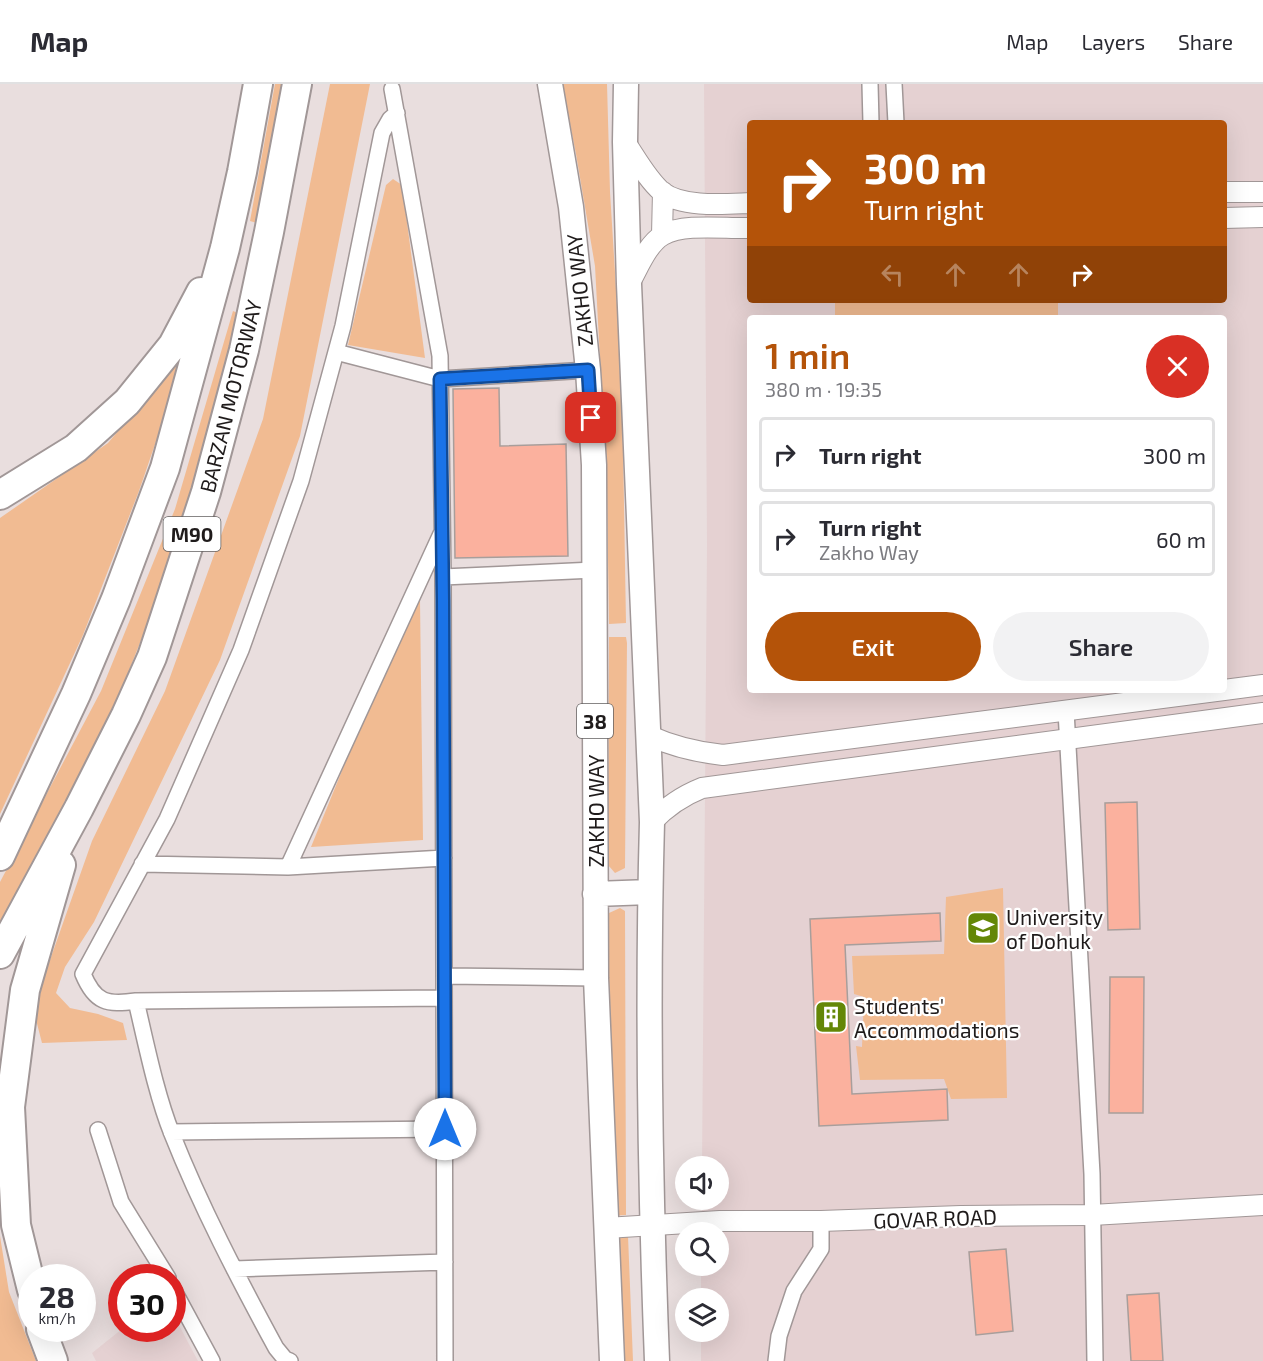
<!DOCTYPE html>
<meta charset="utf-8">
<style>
:root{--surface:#fff;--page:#f2f2f3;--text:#2b2b33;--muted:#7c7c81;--line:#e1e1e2;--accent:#b45309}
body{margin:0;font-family:"Exo 2",sans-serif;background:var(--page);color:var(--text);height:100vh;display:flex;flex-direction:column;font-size:22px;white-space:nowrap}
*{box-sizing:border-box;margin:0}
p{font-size:20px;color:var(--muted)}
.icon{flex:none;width:33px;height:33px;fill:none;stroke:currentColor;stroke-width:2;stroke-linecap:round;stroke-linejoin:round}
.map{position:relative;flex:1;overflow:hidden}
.side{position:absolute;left:747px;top:231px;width:480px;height:378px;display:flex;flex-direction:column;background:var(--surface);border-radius:6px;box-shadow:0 6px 24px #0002}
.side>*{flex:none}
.top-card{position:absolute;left:747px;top:36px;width:480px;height:183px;border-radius:6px;box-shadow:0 6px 24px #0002;background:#b45309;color:#fff;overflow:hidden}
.controls{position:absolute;left:675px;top:1072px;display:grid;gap:12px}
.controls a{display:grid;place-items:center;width:54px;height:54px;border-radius:50%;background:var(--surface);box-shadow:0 6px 24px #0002;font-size:30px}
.speed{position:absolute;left:18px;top:1180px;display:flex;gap:12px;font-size:30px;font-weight:700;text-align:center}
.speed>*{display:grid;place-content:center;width:78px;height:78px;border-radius:50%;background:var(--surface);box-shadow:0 6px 24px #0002;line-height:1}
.speed small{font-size:15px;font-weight:400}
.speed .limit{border:9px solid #d22;background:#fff;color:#111}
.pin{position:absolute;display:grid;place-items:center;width:51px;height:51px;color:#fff;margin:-26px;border-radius:12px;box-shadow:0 3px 9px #0006}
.me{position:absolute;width:66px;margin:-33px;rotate:0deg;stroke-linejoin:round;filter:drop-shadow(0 0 4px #0008)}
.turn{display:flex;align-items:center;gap:21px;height:126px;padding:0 18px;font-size:27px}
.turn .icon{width:78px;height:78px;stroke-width:2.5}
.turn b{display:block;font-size:42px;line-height:51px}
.lanes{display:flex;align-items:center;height:57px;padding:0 18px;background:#0003;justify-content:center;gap:30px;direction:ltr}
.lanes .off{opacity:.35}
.round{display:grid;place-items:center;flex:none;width:63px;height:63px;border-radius:32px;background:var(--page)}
.overview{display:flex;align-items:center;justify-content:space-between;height:102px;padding:0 18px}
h1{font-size:36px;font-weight:600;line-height:45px;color:var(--accent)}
.button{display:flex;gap:12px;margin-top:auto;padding:12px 18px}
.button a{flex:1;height:69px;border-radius:36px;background:var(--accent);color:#fff;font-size:24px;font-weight:600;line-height:69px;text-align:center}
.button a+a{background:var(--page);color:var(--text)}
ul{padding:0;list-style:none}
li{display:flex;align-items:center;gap:18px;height:75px;margin:0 12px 9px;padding:0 6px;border:3px solid var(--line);border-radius:6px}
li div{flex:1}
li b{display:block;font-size:22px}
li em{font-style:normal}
header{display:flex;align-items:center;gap:36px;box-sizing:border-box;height:84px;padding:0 30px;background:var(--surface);border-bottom:2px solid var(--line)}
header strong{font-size:28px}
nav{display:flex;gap:33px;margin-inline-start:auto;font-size:21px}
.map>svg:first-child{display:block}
</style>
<header>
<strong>Map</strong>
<nav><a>Map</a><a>Layers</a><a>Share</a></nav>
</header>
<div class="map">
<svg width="1263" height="1277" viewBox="0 0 1263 1277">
<rect width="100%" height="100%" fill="#e9dede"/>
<path fill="#e5d1d2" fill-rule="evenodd" d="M704 0H1263V1277H701V1248H718V1215H701V1182H718V1149H702V1116H718V1083H702L707 461ZM750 39H1224V216H750ZM750 234H1224V606H750Z
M173 1230 198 1277H96L92 1269 122 1245H172Z"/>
<path fill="#f1bb92" d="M275 0H288L260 140 250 137Z
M330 0H370L300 352 220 576 94 838 65 883 56 909 70 924 98 930 123 939 127 956 42 959 33 924 92 757 165 607 263 335Z
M562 0H607L610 108 622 301 626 539 609 540 607 405 595 182 576 70Z
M393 95 402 101 425 274 348 261 386 101Z
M835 216H1058V234H835Z
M233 227 242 231 200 407 115 622 56 741 0 838V798L101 607 175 425Z
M188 264 139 407 83 551 0 730V434L108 359Z
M418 510 420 516 423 756 311 763 413 512Z
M609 553H626L627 559 625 784 615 789 608 781Z
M1003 804 1007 1014 951 1015 944 995 860 996 856 962 862 963 864 913 854 910 852 872 944 870 946 813Z
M620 824 625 827 626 1131 610 1132 605 953 609 829Z
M0 1152 9 1208 36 1277H0Z
M628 1152 633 1277H616L609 1154Z"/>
<path fill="#fbb19e" stroke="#a89e9b" stroke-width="1.5" d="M499 304 500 362 566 360 568 472 455 474 453 305Z
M1137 718 1140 845 1108 846 1105 719Z
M940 829 941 857 845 861 852 1010 947 1005 948 1036 819 1042 810 835Z
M1110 893H1144L1143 1029H1109Z
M1006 1165 1013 1247 976 1251 969 1168Z
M1159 1209 1163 1277H1131L1127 1211Z"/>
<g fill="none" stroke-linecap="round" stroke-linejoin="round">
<g stroke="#a19797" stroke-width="18">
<path id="minor" d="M870 0 871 39
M894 0 896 39
M392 5 440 272 443 493 445 1277
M397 29 390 35 382 49 343 242 301 397 241 566 167 735 83 890C95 919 107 921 136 917L444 914
M336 268 440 295 588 286
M443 493 594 486
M1066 627 1092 1090 1095 1277
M142 780 288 783 444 774
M288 783 441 450
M444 892 596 894
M136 917C146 959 156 1010 172 1050 201 1123 238 1194 276 1264L285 1275 290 1277
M98 1046 121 1118 168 1194
M171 1048 445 1045
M234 1185 445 1178
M172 1203 212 1277
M776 1277 779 1252 794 1207 821 1165V1137"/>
</g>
<g stroke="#a19797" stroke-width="22">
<path id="tertiary" d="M625 58C636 74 647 95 662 108 683 124 725 120 750 119
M1224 108H1263
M1224 134 1263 133
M662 151 663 108
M629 200C638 185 647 160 663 151 684 139 725 145 750 144
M1224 606 1263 601
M650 652C674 663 696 668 723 671L1224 606
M652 738C667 722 682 712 702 704L1263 629
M606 1144 720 1137H821L961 1132 1092 1131 1263 1121"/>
</g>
<g stroke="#a19797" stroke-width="27">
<path id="primary" d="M550 0 571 123 588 286 594 381 596 894 612 1277
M626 0 625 58 629 200 652 738C647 918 650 1098 657 1277
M595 810 650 808"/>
</g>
<g stroke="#a19797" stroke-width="32">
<path id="motorway" d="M0 411 76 364 127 318 173 261 201 208
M0 772 76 610 116 515 165 384 225 164 242 88 258 0
M0 870 79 724 126 631 152 573 206 408 244 266 269 148 297 0
M32 1206 16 1141 10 1023 25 906 61 781
M41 1245 53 1277"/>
</g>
<use href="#minor" stroke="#fff" stroke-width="15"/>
<use href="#tertiary" stroke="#fff" stroke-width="20"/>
<use href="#primary" stroke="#fff" stroke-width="24"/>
<use href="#motorway" stroke="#fff" stroke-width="28"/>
</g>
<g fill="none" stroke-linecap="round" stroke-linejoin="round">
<g stroke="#114b97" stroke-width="15">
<path id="route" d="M445 1045 443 516 440 295 588 286 591 334"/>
</g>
<use href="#route" stroke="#1a73e8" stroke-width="10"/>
</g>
<defs>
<g id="university-square" transform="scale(1.725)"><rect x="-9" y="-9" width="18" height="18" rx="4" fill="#648707" stroke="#fff"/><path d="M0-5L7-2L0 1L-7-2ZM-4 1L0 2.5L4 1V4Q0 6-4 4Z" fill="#fff"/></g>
<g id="building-square" transform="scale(1.725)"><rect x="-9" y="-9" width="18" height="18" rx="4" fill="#648707" stroke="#fff"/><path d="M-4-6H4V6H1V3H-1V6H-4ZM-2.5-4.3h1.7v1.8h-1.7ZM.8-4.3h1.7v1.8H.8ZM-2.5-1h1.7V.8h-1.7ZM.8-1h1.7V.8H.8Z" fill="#fff"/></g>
</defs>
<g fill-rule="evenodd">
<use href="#university-square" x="983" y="844"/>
<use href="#building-square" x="831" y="933"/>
</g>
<g text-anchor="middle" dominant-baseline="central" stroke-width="4.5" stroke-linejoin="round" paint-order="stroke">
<g fill="#fff" stroke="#625f5f" stroke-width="1.5">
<rect x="163.5" y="433" width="57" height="34" rx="4.5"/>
<rect x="577" y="620" width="36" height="34" rx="4.5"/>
</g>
<g font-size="20" font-weight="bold" fill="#1f1b1b">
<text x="192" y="450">M90</text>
<text x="595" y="637">38</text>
</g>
<g font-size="21" fill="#1f1b1b" stroke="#fff">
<text transform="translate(579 206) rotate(-96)">ZAKHO WAY</text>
<text transform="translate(230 312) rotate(-76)">BARZAN MOTORWAY</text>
<text transform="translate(595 727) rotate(-90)">ZAKHO WAY</text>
<text transform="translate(935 1134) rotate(-2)">GOVAR ROAD</text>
</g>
<g font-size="21" fill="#1f1b1b" stroke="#fff" text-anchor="start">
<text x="1006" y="832">University<tspan x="1006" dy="24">of Dohuk</tspan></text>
<text x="854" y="921">Students'<tspan x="854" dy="24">Accommodations</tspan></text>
</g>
</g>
</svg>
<div class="controls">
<a><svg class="icon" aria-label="sound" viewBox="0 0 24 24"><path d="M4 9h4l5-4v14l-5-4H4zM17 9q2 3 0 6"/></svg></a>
<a><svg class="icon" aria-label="search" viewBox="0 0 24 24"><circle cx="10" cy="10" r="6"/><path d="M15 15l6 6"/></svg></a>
<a><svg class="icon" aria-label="layers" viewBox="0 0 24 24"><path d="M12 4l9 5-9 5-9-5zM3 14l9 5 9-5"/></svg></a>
</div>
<div class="speed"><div>28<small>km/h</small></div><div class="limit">30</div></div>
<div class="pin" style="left:591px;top:334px;background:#d93025"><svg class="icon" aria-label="arrive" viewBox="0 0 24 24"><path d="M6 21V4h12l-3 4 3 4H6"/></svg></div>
<svg class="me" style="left:445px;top:1045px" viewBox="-20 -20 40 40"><circle r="19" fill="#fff"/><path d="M0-13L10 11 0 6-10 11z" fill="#1a73e8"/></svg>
<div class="top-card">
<div class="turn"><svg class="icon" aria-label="right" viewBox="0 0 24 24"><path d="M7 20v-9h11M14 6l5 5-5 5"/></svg><div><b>300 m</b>Turn right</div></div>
<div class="lanes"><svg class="icon off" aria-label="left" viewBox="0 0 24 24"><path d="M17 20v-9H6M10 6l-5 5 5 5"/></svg><svg class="icon off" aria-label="ahead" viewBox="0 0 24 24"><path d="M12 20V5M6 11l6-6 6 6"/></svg><svg class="icon off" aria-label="ahead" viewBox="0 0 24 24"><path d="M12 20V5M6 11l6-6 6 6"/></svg><svg class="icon" aria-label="right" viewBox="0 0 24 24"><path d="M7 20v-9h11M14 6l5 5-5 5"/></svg></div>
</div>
<section class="side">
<div class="overview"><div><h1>1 min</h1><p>380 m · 19:35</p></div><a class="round" style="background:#d93025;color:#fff"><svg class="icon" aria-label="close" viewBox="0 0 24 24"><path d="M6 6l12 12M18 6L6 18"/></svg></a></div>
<ul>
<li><svg class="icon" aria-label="right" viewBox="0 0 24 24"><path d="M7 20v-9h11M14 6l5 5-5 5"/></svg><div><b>Turn right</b></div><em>300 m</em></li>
<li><svg class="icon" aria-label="right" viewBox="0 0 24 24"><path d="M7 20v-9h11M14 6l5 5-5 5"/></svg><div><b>Turn right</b><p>Zakho Way</p></div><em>60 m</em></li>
</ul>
<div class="button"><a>Exit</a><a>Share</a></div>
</section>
</div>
